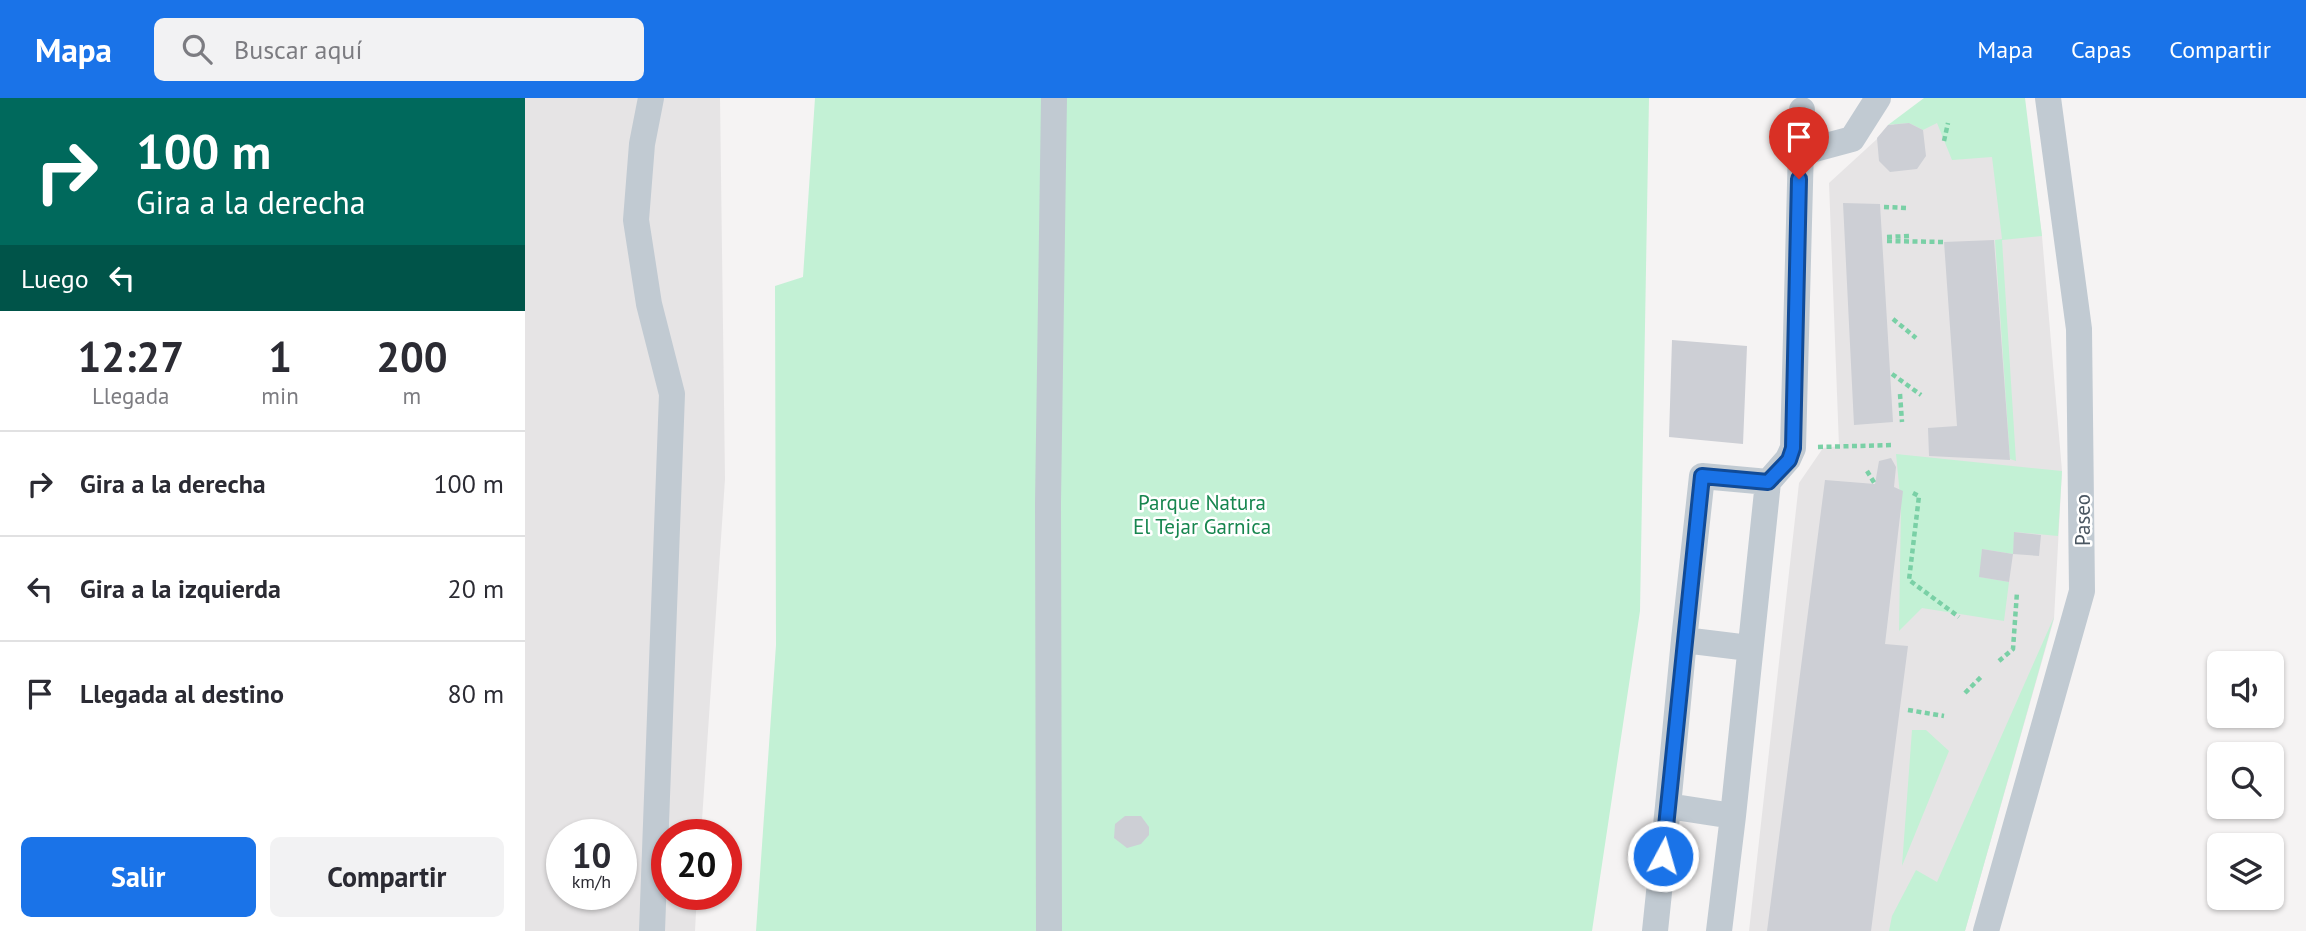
<!DOCTYPE html>
<html lang="es">
<meta charset="utf-8">
<style>
:root{--surface:#fff;--page:#f2f2f3;--text:#2b2b33;--muted:#7c7c81;--line:#e1e1e2;--accent:#1a73e8}
body{margin:0;font-family:"PT Sans",sans-serif;background:var(--page);color:var(--text);height:100vh;display:flex;flex-direction:column;font-size:26px;white-space:nowrap}
*{box-sizing:border-box;margin:0}
p{font-size:23px;color:var(--muted)}
.icon{flex:none;width:38px;height:38px;fill:none;stroke:currentColor;stroke-width:2;stroke-linecap:round;stroke-linejoin:round}
.map{position:relative;flex:1;overflow:hidden}
.side{display:flex;flex-direction:column;background:var(--surface);width:525px}
.side>*{flex:none}
.top-card{background:#00695c;color:#fff;overflow:hidden}
.fabs{position:absolute;left:1682px;top:553px;display:grid;gap:14px}
.fabs a{display:grid;place-items:center;width:77px;height:77px;border-radius:10px;background:var(--surface);box-shadow:0 2px 5px #0004;font-size:35px}
.speed{position:absolute;left:21px;top:721px;display:flex;gap:14px;font-size:35px;font-weight:700;text-align:center}
.speed>*{display:grid;place-content:center;width:91px;height:91px;border-radius:50%;background:var(--surface);box-shadow:0 2px 5px #0004;line-height:1}
.speed small{font-size:18px;font-weight:400}
.speed .limit{border:10px solid #d22;background:#fff;color:#111}
.pin{position:absolute;display:grid;place-items:center;width:60px;height:60px;color:#fff;margin:-72px -30px;border-radius:50% 50% 50% 0;rotate:-45deg;box-shadow:0 0 7px #0007}
.pin .icon{rotate:45deg}
.me{position:absolute;width:77px;margin:-38px;rotate:6deg;stroke-linejoin:round;filter:drop-shadow(0 0 5px #0008)}
.turn{display:flex;align-items:center;gap:24px;height:147px;padding:0 21px;font-size:32px}
.turn .icon{width:91px;height:91px;stroke-width:2.5}
.turn b{display:block;font-size:49px;line-height:60px}
.then{display:flex;align-items:center;height:66px;padding:0 21px;background:#0003;gap:14px;font-size:26px}
.eta{display:flex;justify-content:space-evenly;align-items:center;height:119px;text-align:center}
.eta b{font-size:42px;font-weight:800;line-height:49px}
.cta{display:flex;gap:14px;margin-top:auto;padding:14px 21px}
.cta a{flex:1;height:80px;border-radius:10px;background:var(--accent);color:#fff;font-size:28px;font-weight:800;line-height:80px;text-align:center}
.cta a+a{background:var(--page);color:var(--text)}
ul{padding:0;list-style:none}
li{display:flex;align-items:center;gap:21px;height:105px;padding:0 21px;border-top:2px solid var(--line)}
li div{flex:1}
li b{display:block;font-size:26px}
li em{font-style:normal}
header{display:flex;align-items:center;gap:42px;box-sizing:border-box;height:98px;padding:0 35px;background:var(--accent);color:#fff}
header strong{font-size:33px}
nav{display:flex;gap:38px;margin-inline-start:auto;font-size:24px}
.search{width:490px;height:63px;background:var(--page);display:flex;align-items:center;gap:18px;box-sizing:border-box;padding:0 24px;border-radius:10px;color:var(--muted);font-size:26px}
main{display:flex;flex:1;min-height:0}
.map>svg:first-child{display:block}
</style>
<header>
<strong>Mapa</strong>
<div class="search"><svg class="icon" aria-label="search" viewBox="0 0 24 24"><circle cx="10" cy="10" r="6"/><path d="M15 15l6 6"/></svg>Buscar aquí</div>
<nav><a>Mapa</a><a>Capas</a><a>Compartir</a></nav>
</header>
<main>
<section class="side">
<div class="top-card">
<div class="turn"><svg class="icon" aria-label="right" viewBox="0 0 24 24"><path d="M7 20v-9h11M14 6l5 5-5 5"/></svg><div><b>100 m</b>Gira a la derecha</div></div>
<div class="then">Luego<svg class="icon" aria-label="left" viewBox="0 0 24 24"><path d="M17 20v-9H6M10 6l-5 5 5 5"/></svg></div>
</div>
<div class="eta">
<div><b>12:27</b><p>Llegada</p></div>
<div><b>1</b><p>min</p></div>
<div><b>200</b><p>m</p></div>
</div>
<ul>
<li><svg class="icon" aria-label="right" viewBox="0 0 24 24"><path d="M7 20v-9h11M14 6l5 5-5 5"/></svg><div><b>Gira a la derecha</b></div><em>100 m</em></li>
<li><svg class="icon" aria-label="left" viewBox="0 0 24 24"><path d="M17 20v-9H6M10 6l-5 5 5 5"/></svg><div><b>Gira a la izquierda</b></div><em>20 m</em></li>
<li><svg class="icon" aria-label="arrive" viewBox="0 0 24 24"><path d="M6 21V4h12l-3 4 3 4H6"/></svg><div><b>Llegada al destino</b></div><em>80 m</em></li>
</ul>
<div class="cta"><a>Salir</a><a>Compartir</a></div>
</section>
<div class="map">
<svg width="1781" height="833" viewBox="0 0 1781 833">
<rect width="100%" height="100%" fill="#f5f3f3"/>
<path fill="#e6e4e5" fill-rule="evenodd" d="M0 0H195L200 381 176 737H142V796H172L170 833H0ZM37 737H96V796H37Z
M1406 0H1499L1517 138 1537 373 1529 521 1440 833H1224L1274 385 1298 350 1314 348 1304 85 1364 30Z"/>
<path fill="#c3f1d5" d="M290 0H1124L1115 513 1067 833H231L251 547 250 188 278 179Z
M1399 0H1500L1517 138 1477 142 1491 363 1485 361 1470 142 1477 141 1467 59 1427 62 1412 25 1398 32 1384 25 1363 27Z
M1371 356 1537 373 1533 438 1490 434 1488 456 1457 451 1455 479 1484 484 1479 523 1397 510 1374 533 1376 408Z
M1529 519 1440 833H1364L1367 818 1391 772 1412 784Z
M1387 632H1401L1424 653 1377 768Z"/>
<path fill="#cdcfd5" d="M1384 25 1398 32 1401 58 1392 71 1365 74 1354 63 1352 40 1363 27Z
M1318 105 1355 106 1368 324 1329 327Z
M1469 142 1485 362 1404 358 1403 330 1432 328 1419 144Z
M1147 242 1222 248 1218 346 1144 339Z
M1366 360 1371 369 1369 389 1378 393 1360 546 1383 548 1346 833H1242L1300 382 1350 386 1354 363Z
M1489 434 1516 437 1514 458 1488 456 1484 484 1454 479 1457 451 1488 456Z
M600 718H616L624 729V737L616 746 602 750 589 740 590 726Z"/>
<g fill="none" stroke-linecap="round" stroke-linejoin="round">
<path stroke="#7ad0a6" stroke-width="4.5" stroke-dasharray="5 3.5" stroke-linecap="butt" d="M1419 43 1423 25
M1359 109 1382 110
M1362 139 1384 138
M1362 143 1419 144
M1368 221 1391 240
M1367 276 1396 297
M1375 296 1377 324
M1293 349 1369 347
M1342 373 1350 386
M1388 395 1394 398 1384 482 1434 519
M1474 563 1488 551 1492 494
M1440 595 1457 578
M1383 612 1419 618"/>
<path stroke="#c1cad2" stroke-width="26" d="M126 0 117 46 111 122 124 206 147 296 127 833
M1275 55 1327 41 1353 0
M1159 542 1177 378 1243 384
M1224 550 1159 542 1143 708 1208 718 1243 384 1263 361 1268 350 1277 12
M524 833 523 405 529 0
M1130 833 1143 708
M1194 833 1208 718
M1461 833 1557 493 1554 231 1523 0"/>
</g>
<g fill="none" stroke-linecap="round" stroke-linejoin="round">
<g stroke="#114b97" stroke-width="18">
<path id="route" d="M1138 758 1177 378 1243 384 1264 362 1268 350 1274 81"/>
</g>
<use href="#route" stroke="#1a73e8" stroke-width="12"/>
</g>
<g text-anchor="middle" dominant-baseline="central" stroke-width="5" stroke-linejoin="round" paint-order="stroke">
<g font-size="21" fill="#17864f" stroke="#fff">
<text x="677" y="404">Parque Natura<tspan x="677" dy="24">El Tejar Garnica</tspan></text>
</g>
<g font-size="21" fill="#4a5661" stroke="#fff">
<text transform="translate(1557 422) rotate(-90)">Paseo</text>
</g>
</g>
</svg>
<div class="fabs">
<a><svg class="icon" aria-label="sound" viewBox="0 0 24 24"><path d="M4 9h4l5-4v14l-5-4H4zM17 9q2 3 0 6"/></svg></a>
<a><svg class="icon" aria-label="search" viewBox="0 0 24 24"><circle cx="10" cy="10" r="6"/><path d="M15 15l6 6"/></svg></a>
<a><svg class="icon" aria-label="layers" viewBox="0 0 24 24"><path d="M12 4l9 5-9 5-9-5zM3 14l9 5 9-5"/></svg></a>
</div>
<div class="speed"><div>10<small>km/h</small></div><div class="limit">20</div></div>
<div class="pin" style="left:1274px;top:81px;background:#d93025"><svg class="icon" aria-label="arrive" viewBox="0 0 24 24"><path d="M6 21V4h12l-3 4 3 4H6"/></svg></div>
<svg class="me" style="left:1138px;top:758px" viewBox="-20 -20 40 40"><circle r="17" fill="#1a73e8" stroke="#fff" stroke-width="3"/><path d="M0-11L8 9 0 5-8 9z" fill="#fff"/></svg>
</div>
</main>
